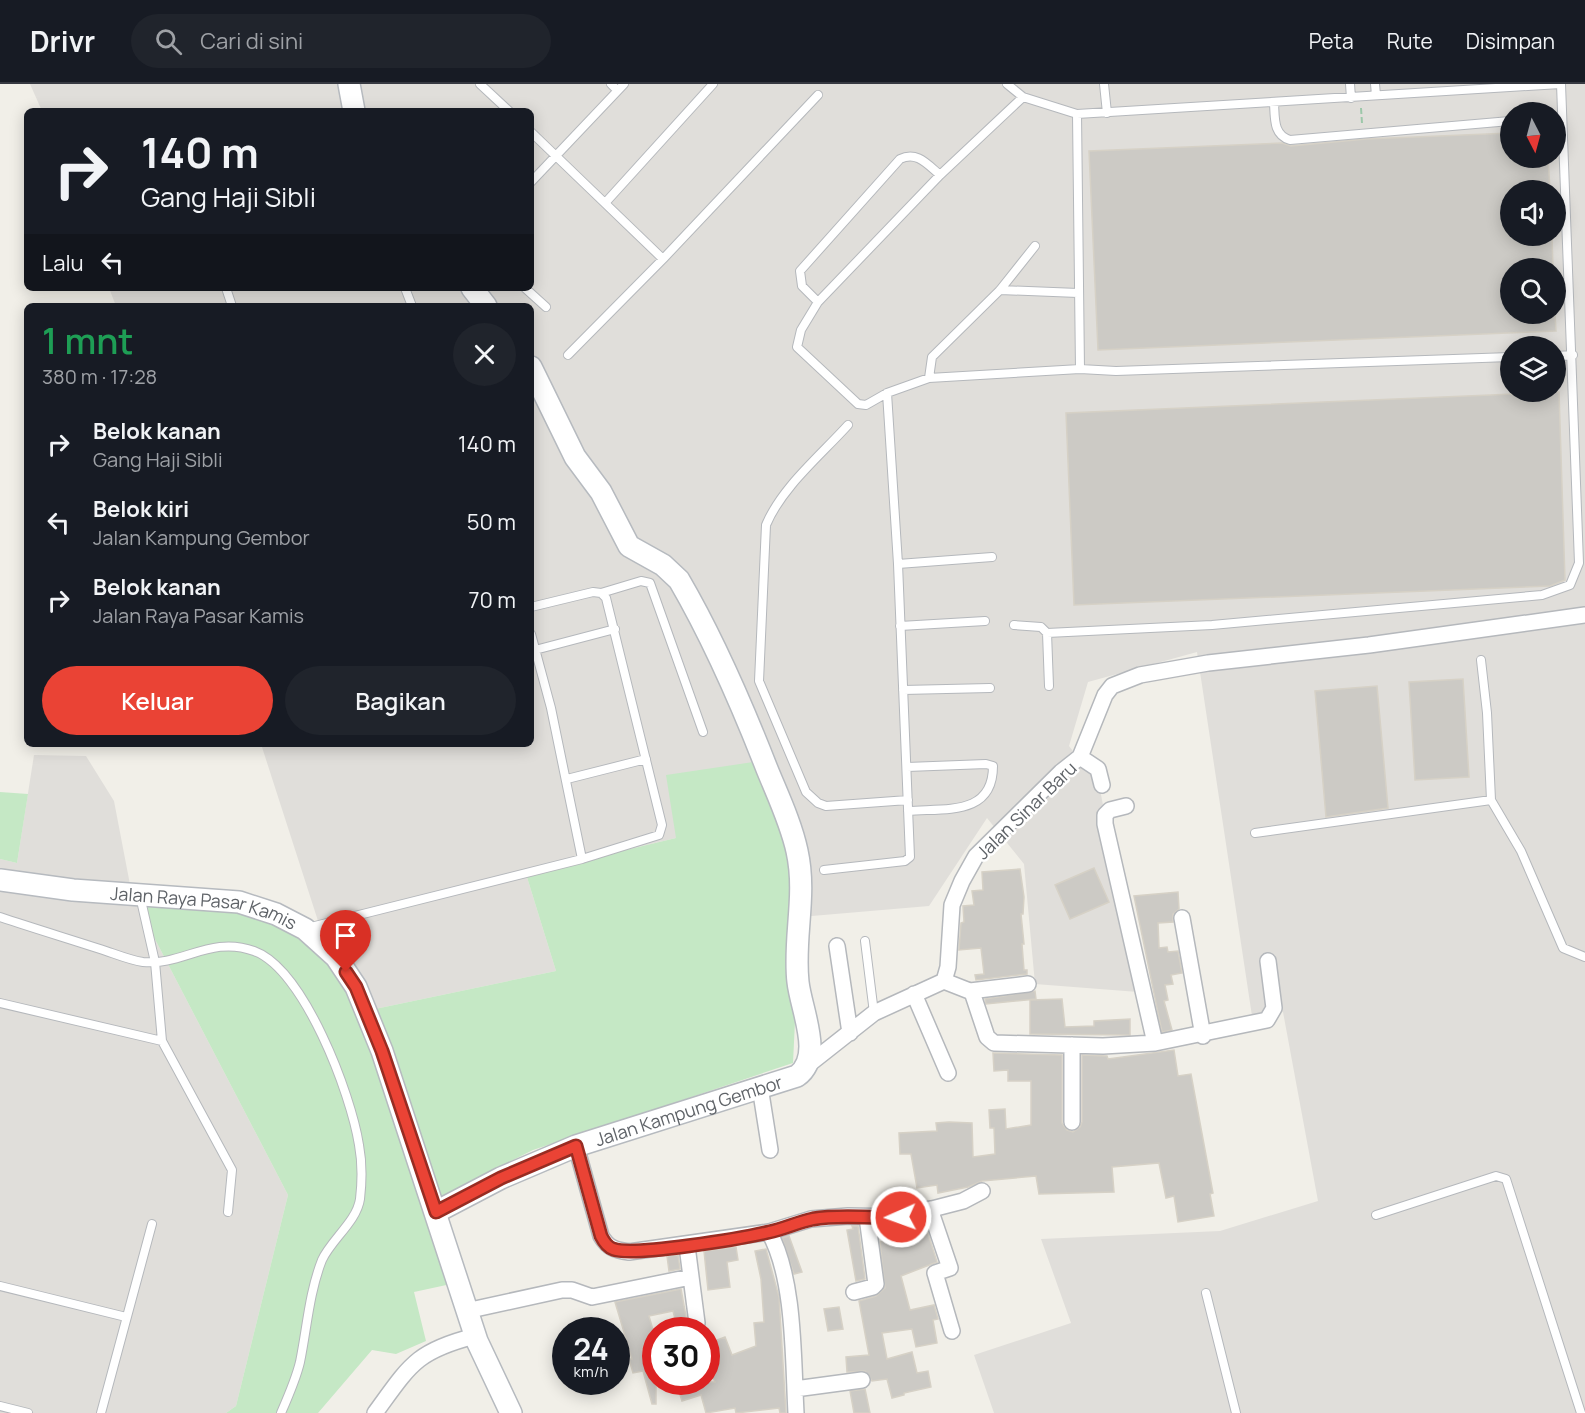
<!DOCTYPE html>
<html lang="id">
<meta charset="utf-8">
<style>
:root{--surface:#171b24;--page:#20242c;--text:#f1f3f6;--muted:#9ea1a6;--line:#363941;--accent:#ea4335}
body{margin:0;font-family:Manrope,sans-serif;background:var(--page);color:var(--text);height:100vh;display:flex;flex-direction:column;font-size:22px;white-space:nowrap}
*{box-sizing:border-box;margin:0}
p{font-size:20px;color:var(--muted)}
.icon{flex:none;width:33px;height:33px;fill:none;stroke:currentColor;stroke-width:2;stroke-linecap:round;stroke-linejoin:round}
.map{position:relative;flex:1;overflow:hidden}
.sheet{position:absolute;left:24px;top:219px;width:510px;height:444px;display:flex;flex-direction:column;background:var(--surface);border-radius:9px;box-shadow:0 3px 15px #0003}
.sheet>*{flex:none}
.banner{position:absolute;left:24px;top:24px;width:510px;height:183px;border-radius:9px;box-shadow:0 3px 15px #0003;background:#171b24;color:var(--text);overflow:hidden}
.needle{width:39px;rotate:174deg}
.controls{position:absolute;left:1500px;top:18px;display:grid;gap:12px}
.controls a{display:grid;place-items:center;width:66px;height:66px;border-radius:50%;background:var(--surface);box-shadow:0 3px 15px #0003;font-size:30px}
.speed{position:absolute;left:552px;top:1233px;display:flex;gap:12px;font-size:30px;font-weight:700;text-align:center}
.speed>*{display:grid;place-content:center;width:78px;height:78px;border-radius:50%;background:var(--surface);box-shadow:0 3px 15px #0003;line-height:1}
.speed small{font-size:15px;font-weight:400}
.speed .limit{border:9px solid #d22;background:#fff;color:#111}
.pin{position:absolute;display:grid;place-items:center;width:51px;height:51px;color:#fff;margin:-62px -26px;border-radius:50% 50% 50% 0;rotate:-45deg;box-shadow:0 0 6px #0007}
.pin .icon{rotate:45deg}
.me{position:absolute;width:66px;margin:-33px;rotate:268deg;stroke-linejoin:round;filter:drop-shadow(0 0 4px #0008)}
.turn{display:flex;align-items:center;gap:21px;height:126px;padding:0 18px;font-size:27px}
.turn .icon{width:78px;height:78px;stroke-width:2.5}
.turn b{display:block;font-size:42px;line-height:51px}
.then{display:flex;align-items:center;height:57px;padding:0 18px;background:#0003;gap:12px;font-size:22px}
.round{display:grid;place-items:center;flex:none;width:63px;height:63px;border-radius:32px;background:var(--page)}
.headline{display:flex;align-items:center;justify-content:space-between;height:102px;padding:0 18px}
h1{font-size:36px;font-weight:600;line-height:45px;color:#1e9e55}
.primary-button{display:flex;gap:12px;margin-top:auto;padding:12px 18px}
.primary-button a{flex:1;height:69px;border-radius:36px;background:var(--accent);color:#fff;font-size:24px;font-weight:600;line-height:69px;text-align:center}
.primary-button a+a{background:var(--page);color:var(--text)}
ul{padding:0;list-style:none}
li{display:flex;align-items:center;gap:18px;height:78px;padding:0 18px}
li div{flex:1}
li b{display:block;font-size:22px}
li em{font-style:normal}
header{display:flex;align-items:center;gap:36px;box-sizing:border-box;height:84px;padding:0 30px;background:var(--surface);border-bottom:2px solid var(--line)}
header strong{font-size:28px}
nav{display:flex;gap:33px;margin-inline-start:auto;font-size:21px}
.search{width:420px;height:54px;background:var(--page);display:flex;align-items:center;gap:15px;box-sizing:border-box;padding:0 21px;border-radius:33px;color:var(--muted);font-size:22px}
.map>svg:first-child{display:block}
</style>
<header>
<strong>Drivr</strong>
<div class="search"><svg class="icon" aria-label="search" viewBox="0 0 24 24"><circle cx="10" cy="10" r="6"/><path d="M15 15l6 6"/></svg>Cari di sini</div>
<nav><a>Peta</a><a>Rute</a><a>Disimpan</a></nav>
</header>
<div class="map">
<svg width="1585" height="1329" viewBox="0 0 1585 1329">
<rect width="100%" height="100%" fill="#f1efe8"/>
<path fill="#e0deda" fill-rule="evenodd" d="M30 0H1585V1329H994L974 1271 1071 1239 1041 1155 1220 1147 1318 1117 1283 928 1252 932 1197 568 1088 598 1069 662 1099 700 1138 908 1035 900 1024 780 987 734 929 822 800 833 676 754 526 790 556 887 356 929 319 840 261 660H531V222H116L109 204H531V27H42ZM1510 28H1556V74H1510ZM1510 106H1556V152H1510ZM1510 184H1556V230H1510ZM1510 262H1556V308H1510Z
M34 671 86 672 114 717 132 811 288 1111 236 1322 226 1329H0V775L17 779Z"/>
<path fill="#c5e8c5" d="M760 677 791 749 800 833 793 979 533 1066 428 1119 451 1200 414 1208 426 1257 396 1270 372 1266 318 1329H226L236 1322 288 1111 132 811 319 840 356 929 556 887 526 790 676 754 666 691Z
M0 708 28 710 17 779 0 775Z"/>
<path fill="#cccac5" stroke="#d6d1c6" stroke-width="1.5" d="M1510 49V74H1548L1550 106H1510V152H1552L1553 184H1510V230H1555L1556 247 1098 266 1089 67 1282 59 1291 62 1366 55Z
M1559 308 1565 496 1550 502 1074 521 1066 329Z
M1463 595 1469 693 1415 696 1409 598Z
M1377 602 1388 724 1326 733 1315 607Z
M1094 784 1109 818 1070 835 1055 801Z
M1020 785 1024 813 1023 830H1021L1024 860H1022L1024 886H1027V890L976 896 975 891 984 890 981 864 959 866 961 839 964 838 963 822 974 821 972 807 983 806 982 788Z
M1178 808 1179 825 1173 830V838L1158 839 1159 864 1167 863 1168 868 1178 867 1182 889 1171 891 1173 900 1165 901 1168 916 1164 917 1172 946 1162 948 1134 812Z
M1035 907 1036 915 986 920 985 915Z
M1062 915 1065 943 1094 942V937L1130 935V951L1030 950V916Z
M1174 966 1178 992 1191 990 1213 1109 1210 1110 1214 1132 1178 1138 1174 1112 1166 1114 1159 1079 1112 1083 1114 1108 1039 1110 1036 1092 982 1097 968 1103 938 1109 937 1101 917 1104 911 1070H900L899 1049 937 1047 936 1039 949 1038 972 1039 973 1073 995 1070 994 1044H990L989 1026 1005 1025 1006 1045 1031 1041V997H1008V986L994 987 993 969 1062 971V1039L1067 1046 1073 1048 1080 1043 1082 1038V971L1107 972 1108 975Z
M925 1140 937 1178 901 1192 910 1226 934 1221 938 1235 933 1236 937 1259 916 1263 912 1245 882 1249 887 1275 912 1268 917 1289 928 1287 931 1303 904 1309V1311L892 1314 887 1295 872 1297 865 1287 847 1288 846 1273 869 1271 859 1217 876 1212 885 1204 880 1158 908 1152 907 1145Z
M852 1142H858L865 1195 856 1197 847 1146 853 1145Z
M789 1152 802 1188 794 1190 782 1154Z
M736 1163 738 1176 727 1178 730 1203 708 1206 704 1167Z
M766 1165 779 1213 786 1329H780L779 1324 736 1329 735 1324 706 1329 701 1311 682 1317 676 1298H715L706 1278V1261L712 1258 725 1253 732 1271 756 1262 754 1239 764 1238 761 1195 755 1167Z
M678 1171 680 1185 669 1187 667 1172Z
M681 1205 687 1238 684 1246H678L673 1227 649 1232 655 1253 645 1257 642 1266 649 1273H656V1320H652L643 1287 633 1289 629 1275H632L615 1218Z
M839 1223 843 1245 828 1247 824 1225Z
M865 1305 870 1329H854L850 1307Z"/>
<g fill="none" stroke-linecap="round" stroke-linejoin="round">
<g stroke="#b5b8bc" stroke-width="10">
<path id="lane" d="M480 0 509 27
M611 0 617 6
M1007 0 1023 13 1077 30 1560 0
M1104 0 1107 29
M1350 0 1351 14
M1375 0 1376 11
M1023 13 940 91 818 218 801 246 797 263 858 320 866 321 887 309 929 294 1080 285 1116 287 1510 273
M1274 19C1275 34 1273 51 1290 56L1510 37
M1077 30 1080 285
M531 48 663 175
M531 98 624 0
M606 118 713 0
M226 204 232 222
M405 204 412 222
M525 204 546 223
M1000 206 1078 209
M818 218 802 202 800 187 900 75C917 67 927 80 940 91
M568 271 663 175 818 11
M1556 272 1573 271
M929 294 932 273 1000 206 1035 162
M848 341C820 372 782 403 766 441L759 597 806 708 818 719 826 722 908 716
M898 480 992 473
M601 509 641 497 650 499 703 648
M1014 541 1041 543 1047 549 1212 541 1542 511 1570 501 1579 479 1561 0
M900 542 985 537
M1047 549 1049 602
M531 550 551 624 582 775
M535 566 615 545
M1481 576 1487 629 1491 716
M903 606 990 604
M907 683 986 680 993 682C993 732 946 724 908 727
M567 695 646 675
M1255 749 1491 716 1521 767 1563 864 1585 873
M824 786 905 777 910 773 898 480 887 309
M140 812 155 878 162 957 232 1086 228 1128
M0 833C33 844 66 854 100 865 113 869 129 876 143 878 182 882 211 851 254 867 304 885 351 1010 359 1061 362 1077 362 1098 360 1115 357 1137 331 1156 322 1176 309 1209 307 1244 300 1278 296 1295 288 1313 281 1329
M307 844 582 775 659 751 662 741 606 514 601 509 593 508 531 523
M865 857 874 929
M0 919 162 957
M1376 1131 1496 1092 1506 1095 1581 1329
M0 1202 126 1233
M1206 1209 1236 1329
M0 1322 28 1329
M101 1329 152 1140"/>
</g>
<g stroke="#b5b8bc" stroke-width="18">
<path id="street" d="M1080 673 1098 685 1102 701
M1126 722 1110 726 1105 731V740L1155 959
M1182 834 1203 952
M837 862 850 949
M944 897 972 908 987 953 994 959 1103 962 1155 959 1267 936 1274 924 1268 877
M970 907 1028 900
M914 910 948 989
M1072 961V1038
M808 981 874 929 944 897 948 883 952 821 962 797 976 772 1061 688 1080 673 1105 611 1112 602 1140 591 1208 579 1369 561 1585 531
M760 1003 770 1066
M576 1062 601 1152C608 1164 615 1166 629 1168L769 1148 811 1135 848 1132 901 1133 963 1117 982 1107
M930 1125 950 1184 935 1189 952 1247
M769 1148C795 1194 793 1276 796 1329
M687 1162 697 1239 694 1246
M854 1208 873 1203 876 1200 867 1133
M466 1227 562 1206H572L592 1213 691 1193
M652 1264 656 1263
M795 1305 862 1296
M375 1329C410 1281 416 1267 475 1252"/>
</g>
<g stroke="#b6babf" stroke-width="24">
<g id="secondary">
<path d="M349 0 354 27"/>
<path d="M472 204 486 222"/>
<path id="s1" d="M0 796 73 806 239 818 276 830 305 845 336 873 356 903 382 967 477 1257 511 1329"/>
<path id="s2" d="M436 1128 501 1094 576 1062 797 992C824 973 801 926 798 898 793 854 807 812 797 767 791 739 778 712 767 685 742 621 714 556 679 496L663 481 629 462 601 408 575 373 531 283"/>
</g>
</g>
<path stroke="#9cc7a9" stroke-width="2" stroke-dasharray="6 3" stroke-linecap="butt" d="M1361 24 1362 39"/>
<use href="#lane" stroke="#fff" stroke-width="8"/>
<use href="#street" stroke="#fff" stroke-width="15"/>
<use href="#secondary" stroke="#fff" stroke-width="21"/>
</g>
<g fill="none" stroke-linecap="round" stroke-linejoin="round">
<g stroke="#982c22" stroke-width="15">
<path id="route" d="M346 888 356 903 382 967 436 1128 501 1094 576 1062 601 1152C604 1158 607 1163 613 1165 633 1173 744 1154 769 1148 784 1145 798 1138 813 1135 842 1130 871 1135 901 1133"/>
</g>
<use href="#route" stroke="#ea4335" stroke-width="10"/>
</g>
<g text-anchor="middle" dominant-baseline="central" stroke-width="5" stroke-linejoin="round" paint-order="stroke">
<g font-size="18" fill="#5f6368" stroke="#fff">
<text transform="translate(1026 726) rotate(-44)">Jalan Sinar Baru</text>
<text stroke="none"><textPath href="#s1" startOffset="206">Jalan Raya Pasar Kamis</textPath></text>
<text stroke="none"><textPath href="#s2" startOffset="273">Jalan Kampung Gembor</textPath></text>
</g>
</g>
</svg>
<div class="controls">
<a><svg class="needle" viewBox="-14 -14 28 28"><path d="M0-13l5 13h-10z" fill="#e53935"/><path d="M0 13l5-13h-10z" fill="#9ea1a6"/></svg></a>
<a><svg class="icon" aria-label="sound" viewBox="0 0 24 24"><path d="M4 9h4l5-4v14l-5-4H4zM17 9q2 3 0 6"/></svg></a>
<a><svg class="icon" aria-label="search" viewBox="0 0 24 24"><circle cx="10" cy="10" r="6"/><path d="M15 15l6 6"/></svg></a>
<a><svg class="icon" aria-label="layers" viewBox="0 0 24 24"><path d="M12 4l9 5-9 5-9-5zM3 14l9 5 9-5"/></svg></a>
</div>
<div class="speed"><div>24<small>km/h</small></div><div class="limit">30</div></div>
<div class="pin" style="left:346px;top:888px;background:#d93025"><svg class="icon" aria-label="arrive" viewBox="0 0 24 24"><path d="M6 21V4h12l-3 4 3 4H6"/></svg></div>
<svg class="me" style="left:901px;top:1133px" viewBox="-20 -20 40 40"><circle r="17" fill="#ea4335" stroke="#fff" stroke-width="3"/><path d="M0-11L8 9 0 5-8 9z" fill="#fff"/></svg>
<div class="banner">
<div class="turn"><svg class="icon" aria-label="right" viewBox="0 0 24 24"><path d="M7 20v-9h11M14 6l5 5-5 5"/></svg><div><b>140 m</b>Gang Haji Sibli</div></div>
<div class="then">Lalu<svg class="icon" aria-label="left" viewBox="0 0 24 24"><path d="M17 20v-9H6M10 6l-5 5 5 5"/></svg></div>
</div>
<section class="sheet">
<div class="headline"><div><h1>1 mnt</h1><p>380 m · 17:28</p></div><a class="round"><svg class="icon" aria-label="close" viewBox="0 0 24 24"><path d="M6 6l12 12M18 6L6 18"/></svg></a></div>
<ul>
<li><svg class="icon" aria-label="right" viewBox="0 0 24 24"><path d="M7 20v-9h11M14 6l5 5-5 5"/></svg><div><b>Belok kanan</b><p>Gang Haji Sibli</p></div><em>140 m</em></li>
<li><svg class="icon" aria-label="left" viewBox="0 0 24 24"><path d="M17 20v-9H6M10 6l-5 5 5 5"/></svg><div><b>Belok kiri</b><p>Jalan Kampung Gembor</p></div><em>50 m</em></li>
<li><svg class="icon" aria-label="right" viewBox="0 0 24 24"><path d="M7 20v-9h11M14 6l5 5-5 5"/></svg><div><b>Belok kanan</b><p>Jalan Raya Pasar Kamis</p></div><em>70 m</em></li>
</ul>
<div class="primary-button"><a>Keluar</a><a>Bagikan</a></div>
</section>
</div>
